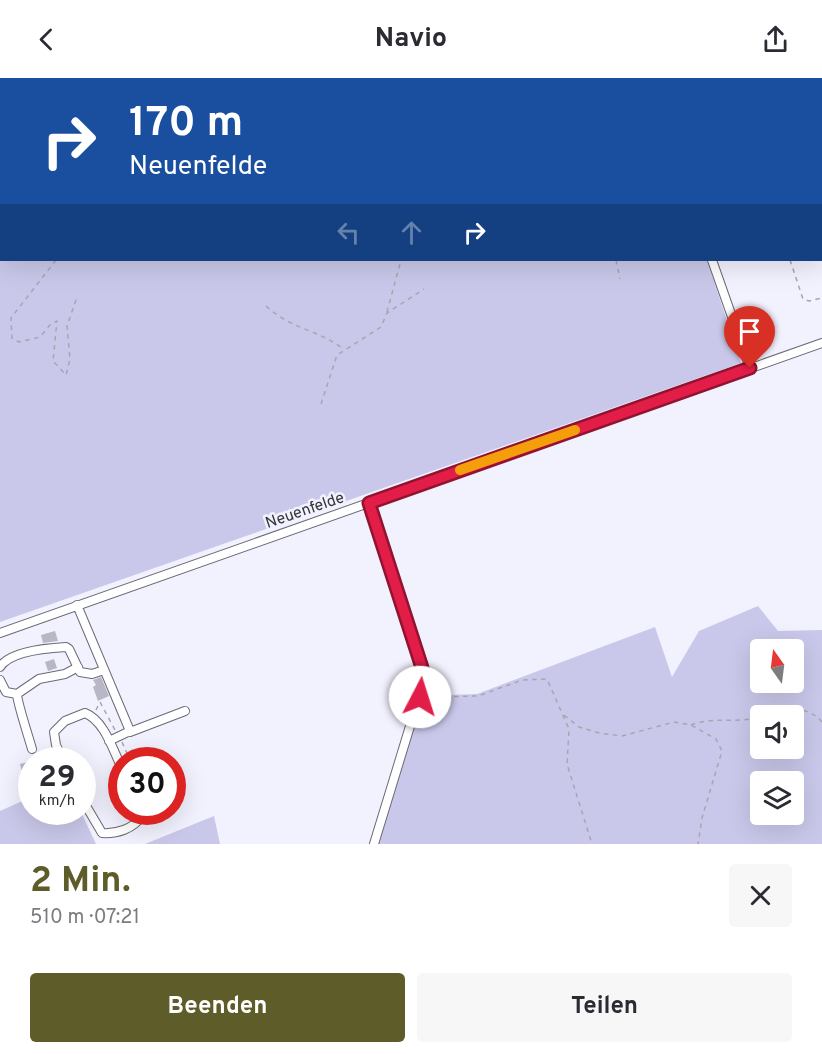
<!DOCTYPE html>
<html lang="de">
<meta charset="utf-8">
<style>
:root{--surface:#fff;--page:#f7f7f7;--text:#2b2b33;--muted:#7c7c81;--accent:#5e5c28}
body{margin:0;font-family:Overpass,sans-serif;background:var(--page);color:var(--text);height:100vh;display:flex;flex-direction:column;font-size:22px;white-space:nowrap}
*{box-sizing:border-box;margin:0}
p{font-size:20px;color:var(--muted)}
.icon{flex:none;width:33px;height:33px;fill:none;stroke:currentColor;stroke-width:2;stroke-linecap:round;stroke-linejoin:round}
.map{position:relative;height:766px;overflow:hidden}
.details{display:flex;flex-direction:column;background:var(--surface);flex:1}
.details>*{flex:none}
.guide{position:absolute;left:0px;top:0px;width:822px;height:183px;box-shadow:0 6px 24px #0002;background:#1a4fa0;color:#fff;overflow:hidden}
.needle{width:39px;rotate:346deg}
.controls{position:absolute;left:750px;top:561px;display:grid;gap:12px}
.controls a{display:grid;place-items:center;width:54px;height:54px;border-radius:6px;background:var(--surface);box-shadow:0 6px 24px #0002;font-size:30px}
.speed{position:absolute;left:18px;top:669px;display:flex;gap:12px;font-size:30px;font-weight:700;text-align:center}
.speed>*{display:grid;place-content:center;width:78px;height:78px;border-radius:50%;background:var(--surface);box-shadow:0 6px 24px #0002;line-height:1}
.speed small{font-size:15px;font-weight:400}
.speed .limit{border:9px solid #d22;background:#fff;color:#111}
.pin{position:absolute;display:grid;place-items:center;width:51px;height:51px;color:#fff;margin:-62px -26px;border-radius:50% 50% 50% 0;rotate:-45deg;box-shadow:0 0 6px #0007}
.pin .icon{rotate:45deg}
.me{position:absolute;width:66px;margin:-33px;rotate:5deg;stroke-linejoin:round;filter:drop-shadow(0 0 4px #0008)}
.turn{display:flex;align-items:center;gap:21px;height:126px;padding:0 30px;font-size:27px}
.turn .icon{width:78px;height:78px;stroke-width:2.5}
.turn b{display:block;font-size:42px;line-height:51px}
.lanes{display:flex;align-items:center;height:57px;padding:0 30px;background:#0003;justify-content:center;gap:30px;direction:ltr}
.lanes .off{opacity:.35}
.round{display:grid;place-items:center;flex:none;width:63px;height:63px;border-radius:6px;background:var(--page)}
.overview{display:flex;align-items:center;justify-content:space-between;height:102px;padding:0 30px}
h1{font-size:36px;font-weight:700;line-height:45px;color:var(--accent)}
.button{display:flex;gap:12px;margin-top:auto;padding:12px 30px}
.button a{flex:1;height:69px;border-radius:6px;background:var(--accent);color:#fff;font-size:24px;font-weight:700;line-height:69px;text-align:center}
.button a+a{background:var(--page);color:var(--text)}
header{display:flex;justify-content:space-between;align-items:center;height:78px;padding:0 30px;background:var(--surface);font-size:27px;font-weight:700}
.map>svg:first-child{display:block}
</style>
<header><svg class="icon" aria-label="back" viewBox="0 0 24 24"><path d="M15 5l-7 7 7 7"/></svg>Navio<svg class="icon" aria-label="share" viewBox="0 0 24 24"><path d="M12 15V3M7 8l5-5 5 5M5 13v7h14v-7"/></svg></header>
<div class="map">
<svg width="822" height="766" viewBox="0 0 822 766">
<rect width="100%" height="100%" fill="#f2f1fe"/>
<path fill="#c9c8ea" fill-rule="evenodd" d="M0 0H822V26L820 2H2V182H707L741 285 0 544Z
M758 528 778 553 822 552V766H377L420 618 477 616 655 549 672 599 699 553ZM760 572H794V604H760ZM760 638H794V670H760ZM760 704H794V736H760Z
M31 719 32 734H81L96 766H0V733Z
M214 738 220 766H145Z"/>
<path fill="#b7b7c5" d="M55 553 58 563 43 565 41 557Z
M54 581 57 590 48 593 45 584Z
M101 599 109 618 98 623 93 609 96 607 93 602Z
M32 683V692L22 694 20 686Z"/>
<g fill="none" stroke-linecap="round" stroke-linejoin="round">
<g stroke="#6a6a77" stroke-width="10">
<path id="minor" d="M321 0 327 2
M348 2V0
M820 23H822
M712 182 750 290
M369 425 425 599 374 766
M77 527 130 653 109 663
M0 555 822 265
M0 589C10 573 48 570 66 569L69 571 80 594 92 596 104 592
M0 602 6 614 17 616 39 601 65 596 78 589
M17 616C17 624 29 660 32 671
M130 654 185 633
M63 682 56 667 54 654 65 643 85 635C105 643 113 673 122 690
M82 721 102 755C117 756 133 751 142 738V734"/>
</g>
<path stroke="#a7a6b0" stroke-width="1.5" stroke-dasharray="4.5 4.5" stroke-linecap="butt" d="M817 0 818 2
M204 2 207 0
M616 2 617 0
M766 2 767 0
M820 5 822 7
M0 21H2
M56 182 11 240 12 260 19 264 40 259 50 247 57 243 53 283 66 297 70 281 67 248 77 219
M616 182 620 201
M790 182 803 221 809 223 822 220
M266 228C292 252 320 252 343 271
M387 234 401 182
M321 326 337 277 381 249 387 235 424 211
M427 619 478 618 522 602 547 601 569 651 567 686 592 766
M96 632 100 624 115 652
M564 637 579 649 599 655 622 658 674 644 691 647 716 661 722 673 702 740 698 766
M768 638C789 632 806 626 822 644
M691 647C714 638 736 646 760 639
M122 664 130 682
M35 677 39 682"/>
<use href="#minor" stroke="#fff" stroke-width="8"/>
</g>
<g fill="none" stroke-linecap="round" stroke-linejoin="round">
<g stroke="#92132f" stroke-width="15">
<path id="route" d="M420 619 425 599 369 425 750 290"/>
</g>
<use href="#route" stroke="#e11d48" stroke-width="10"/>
<path stroke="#f59e0b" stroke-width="10" d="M460 392 575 352"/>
</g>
<g text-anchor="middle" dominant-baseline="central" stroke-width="5" stroke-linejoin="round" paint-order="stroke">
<g font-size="16" fill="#34343a" stroke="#f2f1fe">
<text transform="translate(305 433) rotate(-19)">Neuenfelde</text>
</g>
</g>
</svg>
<div class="controls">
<a><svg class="needle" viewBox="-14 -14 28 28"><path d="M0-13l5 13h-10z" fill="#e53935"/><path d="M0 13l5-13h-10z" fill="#7c7c81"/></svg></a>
<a><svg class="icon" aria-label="sound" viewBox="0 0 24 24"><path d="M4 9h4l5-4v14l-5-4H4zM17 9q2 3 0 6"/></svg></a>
<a><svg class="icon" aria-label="layers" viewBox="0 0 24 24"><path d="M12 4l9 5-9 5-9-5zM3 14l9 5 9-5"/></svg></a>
</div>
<div class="speed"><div>29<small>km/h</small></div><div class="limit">30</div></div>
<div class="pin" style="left:750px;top:290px;background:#d93025"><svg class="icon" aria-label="arrive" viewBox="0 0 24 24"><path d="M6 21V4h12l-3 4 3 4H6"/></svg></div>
<svg class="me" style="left:420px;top:619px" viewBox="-20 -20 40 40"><circle r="19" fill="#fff"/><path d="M0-13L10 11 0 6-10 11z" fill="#e11d48"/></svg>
<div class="guide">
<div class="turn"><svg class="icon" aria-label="right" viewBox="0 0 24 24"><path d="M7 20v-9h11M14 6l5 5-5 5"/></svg><div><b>170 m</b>Neuenfelde</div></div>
<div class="lanes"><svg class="icon off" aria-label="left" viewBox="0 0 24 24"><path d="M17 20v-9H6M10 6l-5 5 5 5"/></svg><svg class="icon off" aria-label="ahead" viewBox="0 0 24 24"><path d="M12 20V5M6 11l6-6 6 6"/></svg><svg class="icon" aria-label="right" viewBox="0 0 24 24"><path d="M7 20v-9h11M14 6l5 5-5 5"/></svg></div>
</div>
</div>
<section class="details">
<div class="overview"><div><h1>2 Min.</h1><p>510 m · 07:21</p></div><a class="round"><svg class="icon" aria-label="close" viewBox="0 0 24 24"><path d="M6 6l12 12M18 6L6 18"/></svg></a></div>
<div class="button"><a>Beenden</a><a>Teilen</a></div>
</section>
